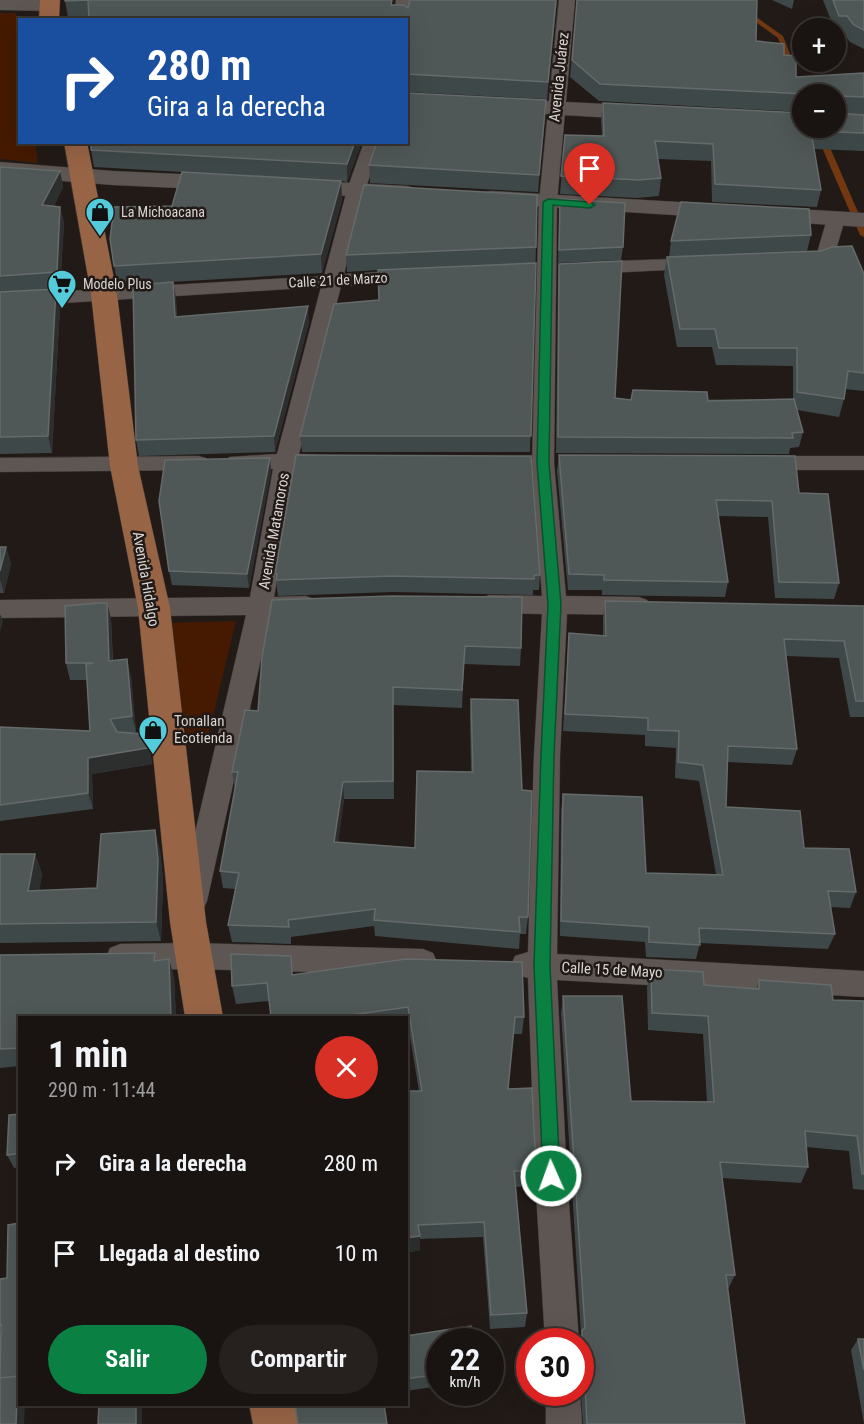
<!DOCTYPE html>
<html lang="es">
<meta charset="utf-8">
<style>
:root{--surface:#191411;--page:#26211f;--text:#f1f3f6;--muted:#9f9e9f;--line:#373331;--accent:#0b8043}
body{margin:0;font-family:"Roboto Condensed",sans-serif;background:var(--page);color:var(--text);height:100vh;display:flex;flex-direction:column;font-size:22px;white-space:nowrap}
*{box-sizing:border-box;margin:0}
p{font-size:20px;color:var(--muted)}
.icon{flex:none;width:33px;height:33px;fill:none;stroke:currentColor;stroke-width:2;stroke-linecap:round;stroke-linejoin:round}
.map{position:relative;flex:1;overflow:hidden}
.side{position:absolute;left:18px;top:1016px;width:390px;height:390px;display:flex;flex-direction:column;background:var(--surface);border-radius:0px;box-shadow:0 6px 24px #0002,0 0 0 2px var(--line)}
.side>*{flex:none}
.banner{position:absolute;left:18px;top:18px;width:390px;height:126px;border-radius:0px;box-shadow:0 6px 24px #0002,0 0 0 2px var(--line);background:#1a4fa0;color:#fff;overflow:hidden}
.controls{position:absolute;left:792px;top:18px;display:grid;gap:12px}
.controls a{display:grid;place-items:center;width:54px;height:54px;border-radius:50%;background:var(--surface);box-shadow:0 6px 24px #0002,0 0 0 2px var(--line);font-size:30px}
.speed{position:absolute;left:426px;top:1328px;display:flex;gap:12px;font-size:30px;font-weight:700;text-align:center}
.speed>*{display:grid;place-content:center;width:78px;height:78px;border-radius:50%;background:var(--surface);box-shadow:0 6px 24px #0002,0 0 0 2px var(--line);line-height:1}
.speed small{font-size:15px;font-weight:400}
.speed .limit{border:9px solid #d22;background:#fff;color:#111}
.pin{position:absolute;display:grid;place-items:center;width:51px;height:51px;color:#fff;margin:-62px -26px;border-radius:50% 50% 50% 0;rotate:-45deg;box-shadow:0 0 6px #0007}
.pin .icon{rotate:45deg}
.me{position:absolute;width:66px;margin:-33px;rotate:358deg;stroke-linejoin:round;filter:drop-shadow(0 0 4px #0008)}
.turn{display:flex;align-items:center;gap:21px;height:126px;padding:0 30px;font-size:27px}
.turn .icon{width:78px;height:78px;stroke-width:2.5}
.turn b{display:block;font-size:42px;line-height:51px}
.round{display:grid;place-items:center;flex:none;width:63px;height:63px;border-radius:32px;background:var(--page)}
.summary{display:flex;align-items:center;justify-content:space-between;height:102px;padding:0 30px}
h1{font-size:36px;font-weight:700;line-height:45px}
.cta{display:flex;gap:12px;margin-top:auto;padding:12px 30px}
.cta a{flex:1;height:69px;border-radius:36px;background:var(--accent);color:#fff;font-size:24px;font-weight:700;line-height:69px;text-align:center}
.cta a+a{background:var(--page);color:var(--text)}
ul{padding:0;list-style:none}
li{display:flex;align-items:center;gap:18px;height:90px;padding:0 30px}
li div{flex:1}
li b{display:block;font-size:22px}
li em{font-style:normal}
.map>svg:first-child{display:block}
</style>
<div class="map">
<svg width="864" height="1424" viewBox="0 0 864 1424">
<rect width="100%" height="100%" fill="#211a17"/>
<path fill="#451a00" d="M0 13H16L20 36V142L35 143 38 163 0 159Z
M236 621 207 741 189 745 163 623Z"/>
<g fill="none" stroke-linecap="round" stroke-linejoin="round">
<path fill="#713812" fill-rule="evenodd" d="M725 0H732L783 36 796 69 795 70 790 69 778 38Z
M818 134 825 136 864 226V237L860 235 817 136Z"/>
<g stroke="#3c3735" stroke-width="1">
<path id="street" d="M396 0H412L407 23 406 20H393Z
M559 0H575L557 202 554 463 566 596 639 597 647 600 651 606 647 612 639 615 567 614 560 755 557 954 864 971V997L557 980 567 1176 579 1341H545L535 1176 528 978 515 974 511 965 515 956 528 952 534 755 542 614 489 613 481 610 477 604 481 598 489 595 542 596 532 463 539 202Z
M364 142H382L365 190 344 274 413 270 420 272 423 276 420 280 413 282 341 286 299 454 338 456 341 461 338 466 296 469 274 597 306 596 314 599 318 605 314 611 306 614H271L207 901 203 910 193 913 183 910 179 901 246 615 0 618V600L250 597 273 469H237L229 467 226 462 229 457 277 454 321 287 0 307V295L324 276 347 190Z
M836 213 843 215 845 219 833 260 817 266 793 264 790 260 793 256 817 253 827 219 829 215Z
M701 258 708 260 711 264 708 268 587 274 580 272 577 268 580 264 587 262Z
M198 456 206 458 209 463 206 468 198 470 0 472V458Z
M762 456H864V470H762L754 468 751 463 754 458Z
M193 943 423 949 433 953 437 962 433 971 423 975 193 969 120 970 110 966 106 957 110 948 120 944Z
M546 1392H580L582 1424H546Z"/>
</g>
<g stroke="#3c3735" stroke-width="1">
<path id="secondary" d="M0 0H53L59 5 56 9 49 11 0 10Z
M502 99 648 106 656 108 659 113 656 118 648 120 494 111 491 106 494 101Z
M0 162 113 171 224 176 232 178 236 183 232 188 224 190 113 185 0 176Z
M297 180 407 186 415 188 419 193 415 198 407 200 289 192 285 187 289 182Z
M491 191 864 213V227L483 203 479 198 483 193Z"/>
</g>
<g stroke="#3c3735" stroke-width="1">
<path id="primary" d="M40 0H60L59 20H39Z
M64 142H87L117 294 138 466 170 608 206 922 223 1017H185L170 922 138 608 110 466 91 294Z
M249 1404H295L299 1424H253Z"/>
</g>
<use href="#street" fill="#5e5652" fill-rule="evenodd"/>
<use href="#secondary" fill="#5e5652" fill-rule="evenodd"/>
<use href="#primary" fill="#986446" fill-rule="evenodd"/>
</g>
<path fill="#3f4848" d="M65 0 394 5 408 8 410 0H557L547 99 406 92V20L88 17 68 18Z
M577 0 756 41 784 55 796 77 864 73V151L814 149 821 190 817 207 712 202 711 161 658 159 661 178 659 196 637 198 560 194 565 135 602 136 601 120 603 103 802 128 836 94H802V112L599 101 570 77Z
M772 0H794L792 9Z
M823 0H864V49L850 42 843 33H836V28H834Z
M545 117 538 192 370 183 369 165Z
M362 142 347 182 341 181 342 200 322 273 118 285 114 266 172 206 182 172 94 167 91 150Z
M0 167 60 171 63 187 54 206 60 207 64 223 60 289H56L60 306 52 453 0 454Z
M560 199 623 247 621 260 558 263Z
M811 235 807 251 864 274V391L845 389 844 399 839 417 797 410 803 432 799 447 790 448 789 454 556 453 558 279 559 264 615 398 631 400 793 399V366L716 365 712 347H677L664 275 667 257H669L671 241Z
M536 247 530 452H302L300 436 379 300 378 270 347 272 346 255Z
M173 282 176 298 177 317 309 322 275 452 139 456 136 440Z
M559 455 799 493 839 583 834 599 775 598 768 517 718 516 728 582 725 597 602 595V590H568L557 471Z
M270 458 271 471 249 588 172 585 169 571Z
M0 547H6L11 564 4 593H0Z
M275 574 540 575 539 590H533V595L393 592 278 596Z
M272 600 521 648 520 666 464 664 462 708 393 705 394 799H344L338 842 415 848 471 772 470 717 471 699 528 917 526 934H520L519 949 375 936 374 926 291 937V944L232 942 228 925 235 889 223 888 220 871 235 789 232 772 258 711Z
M605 601 864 606V717H850L839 658 786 656 797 749 792 765 727 762 726 807 804 848 856 892 850 908 830 907 835 934 828 949 700 943 696 959 646 957 645 942 560 936 561 810 563 794 646 873 716 874 699 781 675 778 676 748 645 746V735L563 731 568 649 569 633 603 636V618Z
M107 603 111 619 113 661 131 676 136 732 131 733 150 750 152 764 92 774 93 809 0 821V727L90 731 87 680H70L66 663Z
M160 850 163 880 161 941 0 943V854H35L42 874 39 891 97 888Z
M0 955 157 960 169 959 174 978 176 1017H20V1066L0 1068Z
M651 969 704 985 756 989 759 980 833 1000 864 1001V1190L853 1189 849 1151 806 1147 808 1167 801 1183 722 1178 735 1275 728 1289 745 1424H583L580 1380V1341H579L581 1333 561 1013 563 996 631 1101 707 1102 703 1034 648 1030 647 987Z
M294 975 524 1017 522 1034H513L508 1089 536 1171 533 1186 516 1187 527 1313 525 1327 490 1329 483 1237 420 1239V1250L406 1253V1091H419L408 1025H406V1017H271L269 1001 236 1004 232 986Z
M20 1114V1167L14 1168 7 1155Z
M406 1336 440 1341V1386L406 1391Z
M858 1339H864V1424L851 1350Z"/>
<path fill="#2c2f2e" d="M556 0H557L547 99 548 82Z
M546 100 545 117 538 192 539 175Z
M355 142H362L347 182V164Z
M60 171 63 187 46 222 42 205Z
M341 181 342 200 322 273 321 254Z
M60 207 64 223 60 289 57 272Z
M173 282 176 298 177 333 175 317Z
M56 289 60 306 52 453 48 436Z
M308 306 309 322 275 452 274 436Z
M270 458 271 471 249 588 247 574Z
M6 547 11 564 4 593 0 580V571Z
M107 603 111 619 113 678 109 661Z
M0 614 3 622 0 632Z
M127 659 131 676 136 732 132 716Z
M146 734 150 750 152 764 92 774 93 809 88 793V758Z
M343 782 344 799 336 859 334 842Z
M155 830 160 850 163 880 161 941 156 922Z
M35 854 42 874 36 911 28 891Z
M169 959 174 978 176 1017H171Z
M420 1236V1250L406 1253V1238Z
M18 1376 20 1378V1404H25L24 1424H16Z
M136 1404H142V1424H136Z"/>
<path fill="#4f5757" stroke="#656b6a" stroke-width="1.5" d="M65 0H392L391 5H404L408 8 410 0H556L548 82 406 74V20H89L88 0 65 1Z
M577 0H757L756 41 784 44V55L796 56V77L864 73V97L840 96 838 99V108L836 109V94H806L600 84 572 60Z
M833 0H864V30L854 25 847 16H839Z
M406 93 546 100 539 175 369 165 377 142H406Z
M603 103 802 113V128H836V113L864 115V133L811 131 821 190 715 184 713 144 655 141 661 178 639 180 561 176 565 135 604 136Z
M91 142H355L347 164 91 150Z
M0 167 60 171 42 205 60 207 57 272 0 276Z
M182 172 341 181 321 254 114 266 110 239 114 207 172 206Z
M364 185 537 195 536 247 346 255Z
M560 199 625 203 623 247 559 250Z
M681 202 809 209 811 235 671 241Z
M852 246 864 274V373L848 371 844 399 797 392V348H719L715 329H680L667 257 821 251 832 247Z
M622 261 615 398 631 400 633 390 707 392 708 401 794 399 803 432 792 433 793 438 558 437 559 264Z
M536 263 531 436H300L334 304 379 300 378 270Z
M173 282 175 317 308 306 274 436 136 440 133 285Z
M56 289 48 436 0 437V292Z
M296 455 531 456 540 575H534V579L392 576 276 580 277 574H275Z
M559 455 795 456 799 493 828 494 839 583 779 582 772 501 716 500 728 582 604 580V575L569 574Z
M270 458 247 574 169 571 159 501 165 460Z
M0 547H6L0 571Z
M392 596 522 597 521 648 465 646 462 690 393 687V781L343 782 334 842 415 848 417 771 473 772 471 699 518 700 522 790 532 791 528 917H519L520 932 374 920 375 909 288 920 289 927 228 925 239 873 220 871 238 772H232L245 710 258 711 262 657 272 600Z
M605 601 864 606V701H856L844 641 784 639 797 749 728 746 726 807 800 811 804 848 849 849 856 892 828 891 835 934 699 928 700 945 649 942V927L561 921 563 794 642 797 646 873 723 875 703 765 678 762 679 731 648 730V718L565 714 569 633 606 636Z
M99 603H107L109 661 127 659 132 716 110 719 117 732 146 734 148 748 88 758V793L0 805V727L90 731 86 664 94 663H66L65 606Z
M155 830 158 860 156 922 0 924V854H35L28 891 97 888 101 834Z
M155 953 154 961 169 959 171 1017H20V1048L0 1049V955Z
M231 954 291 956 292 975 406 959 522 962 524 1017H515L508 1089 532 1088 536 1171H514L527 1313 491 1315 484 1222 418 1225 420 1236 406 1238V1091H422L408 1007 351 1015 352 1017H271L267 983 232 986Z
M651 969 703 972 704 985 759 989V980L831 985 833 1000 864 1001V1174H862L857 1136 805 1131 808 1167 720 1162 735 1275H726L745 1424H587L582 1330 585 1328 563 996H622L631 1101 714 1102 708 1016 652 1013Z
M20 1114V1153L7 1155 9 1115Z
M20 1223V1376L0 1378 1 1325 0 1326V1279L7 1278 8 1225Z
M471 1326 474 1341H440V1374L406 1379V1336Z
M858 1339H864V1370Z
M18 1376 16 1424H0V1378Z
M99 1404H136V1424H98Z
M295 1404H384L387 1424H298Z"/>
<path fill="#0b8043" stroke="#07532c" stroke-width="1.5" d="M548 199 590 202 595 205 590 208 553 205 549 463 561 604 554 755 550 966 560 1176 557 1182 551 1185 545 1182 543 1176 534 966 541 755 548 604 537 463 543 202Z"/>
<defs>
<g id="shop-pin" transform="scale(1.5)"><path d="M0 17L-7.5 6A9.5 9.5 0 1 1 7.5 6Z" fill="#53cbda" stroke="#211a17"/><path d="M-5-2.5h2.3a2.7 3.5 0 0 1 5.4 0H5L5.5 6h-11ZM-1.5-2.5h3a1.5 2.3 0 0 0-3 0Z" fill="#111"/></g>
<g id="supermarket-pin" transform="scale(1.5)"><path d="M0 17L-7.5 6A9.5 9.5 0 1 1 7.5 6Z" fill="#53cbda" stroke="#211a17"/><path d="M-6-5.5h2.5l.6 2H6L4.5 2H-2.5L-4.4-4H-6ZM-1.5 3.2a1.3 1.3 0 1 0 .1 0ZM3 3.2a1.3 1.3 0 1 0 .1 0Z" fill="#111"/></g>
</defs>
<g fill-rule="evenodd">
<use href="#shop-pin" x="100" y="212"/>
<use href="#supermarket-pin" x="62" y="284"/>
<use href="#shop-pin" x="153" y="730"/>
</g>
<g text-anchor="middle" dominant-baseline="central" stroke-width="5" stroke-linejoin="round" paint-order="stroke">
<g font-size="14" fill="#d9d5d2" stroke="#211a17" text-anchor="start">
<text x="121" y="212">La Michoacana</text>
<text x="83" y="284">Modelo Plus</text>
</g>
<g font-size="14" fill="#d9d5d2" stroke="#211a17">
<text transform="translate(338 280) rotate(-3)">Calle 21 de Marzo</text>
</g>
<g font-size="15" fill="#d9d5d2" stroke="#211a17">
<text transform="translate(559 77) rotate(-84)">Avenida Juárez</text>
<text transform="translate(274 531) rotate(-80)">Avenida Matamoros</text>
<text transform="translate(146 579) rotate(80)">Avenida Hidalgo</text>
<text transform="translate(612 970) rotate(3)">Calle 15 de Mayo</text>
</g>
<g font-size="15" fill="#d9d5d2" stroke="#211a17" text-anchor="start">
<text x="174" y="721">Tonallan<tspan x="174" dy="17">Ecotienda</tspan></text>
</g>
</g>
</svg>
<div class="controls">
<a>+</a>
<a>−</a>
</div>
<div class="speed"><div>22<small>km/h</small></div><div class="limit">30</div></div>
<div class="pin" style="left:590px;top:205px;background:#d93025"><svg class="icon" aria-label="arrive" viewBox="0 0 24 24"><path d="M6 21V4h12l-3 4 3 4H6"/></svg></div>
<svg class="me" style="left:551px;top:1176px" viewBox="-20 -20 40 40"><circle r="17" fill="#0b8043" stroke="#fff" stroke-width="3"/><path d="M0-11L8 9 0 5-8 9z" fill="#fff"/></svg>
<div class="banner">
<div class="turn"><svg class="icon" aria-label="right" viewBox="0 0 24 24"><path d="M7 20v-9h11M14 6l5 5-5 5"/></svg><div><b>280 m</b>Gira a la derecha</div></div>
</div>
<section class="side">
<div class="summary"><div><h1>1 min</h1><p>290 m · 11:44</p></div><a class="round" style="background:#d93025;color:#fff"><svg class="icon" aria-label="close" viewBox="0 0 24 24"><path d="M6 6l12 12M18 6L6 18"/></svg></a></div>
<ul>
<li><svg class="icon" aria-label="right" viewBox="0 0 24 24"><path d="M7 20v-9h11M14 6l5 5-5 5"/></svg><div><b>Gira a la derecha</b></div><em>280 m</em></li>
<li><svg class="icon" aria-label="arrive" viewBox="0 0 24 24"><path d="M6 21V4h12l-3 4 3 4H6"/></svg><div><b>Llegada al destino</b></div><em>10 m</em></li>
</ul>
<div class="cta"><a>Salir</a><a>Compartir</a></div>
</section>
</div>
